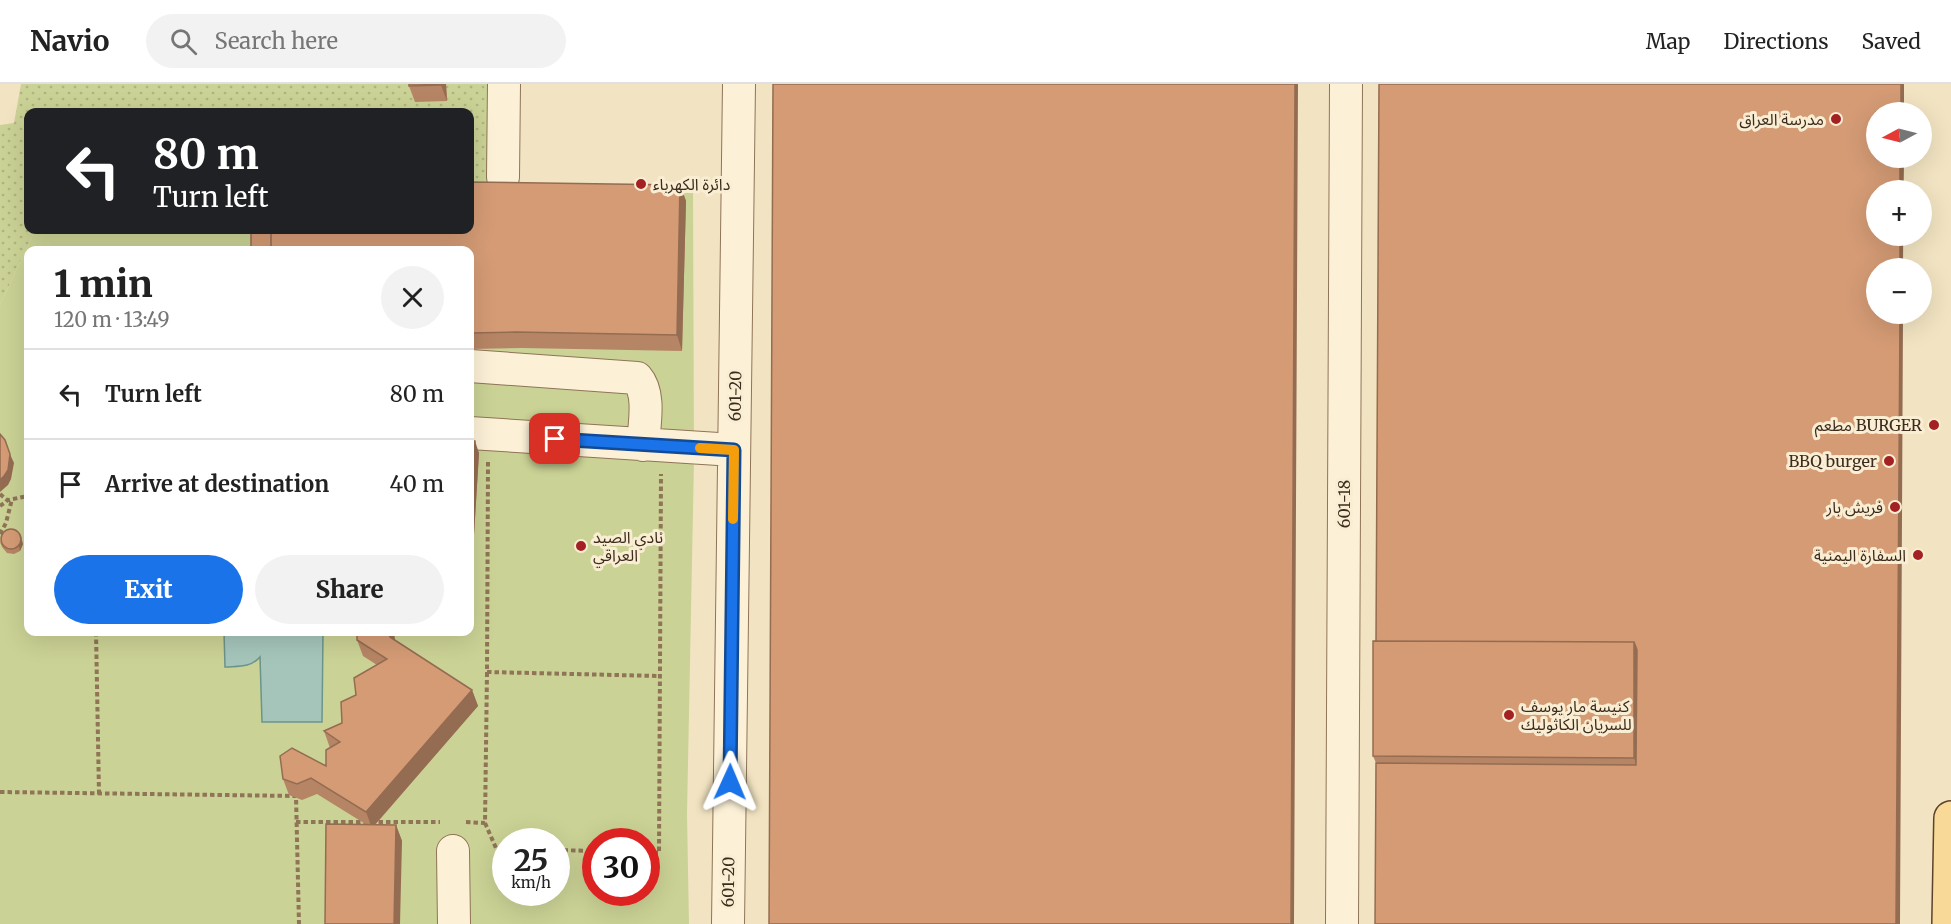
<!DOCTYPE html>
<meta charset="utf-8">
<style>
:root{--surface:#fff;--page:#f2f2f2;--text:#222;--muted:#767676;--line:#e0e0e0;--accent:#1a73e8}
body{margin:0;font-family:Merriweather,"Noto Sans Arabic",serif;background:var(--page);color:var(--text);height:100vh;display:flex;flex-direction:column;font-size:22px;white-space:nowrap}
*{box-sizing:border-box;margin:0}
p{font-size:20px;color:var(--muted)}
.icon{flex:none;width:33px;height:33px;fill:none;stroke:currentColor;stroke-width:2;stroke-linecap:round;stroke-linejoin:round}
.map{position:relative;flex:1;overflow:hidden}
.drawer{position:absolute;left:24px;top:162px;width:450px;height:390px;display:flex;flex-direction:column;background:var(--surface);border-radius:12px;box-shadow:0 6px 24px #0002}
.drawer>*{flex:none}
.guide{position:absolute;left:24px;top:24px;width:450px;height:126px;border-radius:12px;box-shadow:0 6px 24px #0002;background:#202124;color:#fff;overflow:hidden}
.needle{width:39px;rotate:263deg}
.buttons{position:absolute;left:1866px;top:18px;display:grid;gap:12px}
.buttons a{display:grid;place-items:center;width:66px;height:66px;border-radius:50%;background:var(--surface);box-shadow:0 6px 24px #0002;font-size:30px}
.speed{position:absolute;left:492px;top:744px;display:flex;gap:12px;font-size:30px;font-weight:700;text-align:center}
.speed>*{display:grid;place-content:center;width:78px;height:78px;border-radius:50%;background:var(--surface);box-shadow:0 6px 24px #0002;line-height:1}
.speed small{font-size:15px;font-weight:400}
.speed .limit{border:9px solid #d22;background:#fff;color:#111}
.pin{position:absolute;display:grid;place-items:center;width:51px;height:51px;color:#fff;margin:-26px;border-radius:12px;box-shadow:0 3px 9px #0006}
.me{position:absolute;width:66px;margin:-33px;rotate:1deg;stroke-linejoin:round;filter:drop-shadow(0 0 4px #0008)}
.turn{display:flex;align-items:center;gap:21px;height:126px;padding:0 30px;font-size:27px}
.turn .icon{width:78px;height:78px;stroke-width:2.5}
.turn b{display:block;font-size:42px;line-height:51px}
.round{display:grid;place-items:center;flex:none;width:63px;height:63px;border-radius:32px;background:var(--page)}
.summary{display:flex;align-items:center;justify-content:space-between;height:102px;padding:0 30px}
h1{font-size:36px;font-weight:800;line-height:45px}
.button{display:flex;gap:12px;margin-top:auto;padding:12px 30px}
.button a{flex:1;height:69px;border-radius:36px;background:var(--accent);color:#fff;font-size:24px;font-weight:800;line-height:69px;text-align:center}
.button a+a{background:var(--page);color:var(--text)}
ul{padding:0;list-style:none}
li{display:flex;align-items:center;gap:18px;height:90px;padding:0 30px;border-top:2px solid var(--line)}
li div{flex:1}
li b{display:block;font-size:22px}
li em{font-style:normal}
header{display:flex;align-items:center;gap:36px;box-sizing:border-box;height:84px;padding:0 30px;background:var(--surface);border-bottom:2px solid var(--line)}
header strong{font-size:28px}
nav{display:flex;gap:33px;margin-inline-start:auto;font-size:21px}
.search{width:420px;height:54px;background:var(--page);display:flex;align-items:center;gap:15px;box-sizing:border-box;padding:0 21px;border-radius:33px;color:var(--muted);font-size:22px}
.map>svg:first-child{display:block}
</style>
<header>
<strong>Navio</strong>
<div class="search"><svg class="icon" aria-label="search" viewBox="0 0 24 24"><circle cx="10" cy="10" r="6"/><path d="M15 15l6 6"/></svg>Search here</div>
<nav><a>Map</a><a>Directions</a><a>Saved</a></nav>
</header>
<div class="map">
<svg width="1951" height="840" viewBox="0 0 1951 840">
<defs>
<pattern id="green-dots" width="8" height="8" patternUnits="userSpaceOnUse" patternTransform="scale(1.5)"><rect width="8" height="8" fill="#cbd295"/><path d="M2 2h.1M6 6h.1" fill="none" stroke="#afb480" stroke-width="1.8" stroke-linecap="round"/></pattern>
</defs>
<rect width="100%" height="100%" fill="#f2e4c2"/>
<path fill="url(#green-dots)" d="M21 0H492L490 109H470V28H28V146H35L0 221V41L14 39Z"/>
<path fill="#cbd295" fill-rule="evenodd" d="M470 109H693L694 376 687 730 689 840H0V221L35 146H470ZM28 166H470V548H28ZM506 758H556V808H506ZM596 758H646V808H596Z"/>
<path fill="#a5c5bb" stroke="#6b948a" stroke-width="1.5" d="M224 548H323L322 638H262L260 573C250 584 239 582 225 583Z"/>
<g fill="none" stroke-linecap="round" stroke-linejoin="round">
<g stroke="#8f7457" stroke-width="34">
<path id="minor" d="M503 93 504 0
M470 282 637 294C651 310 644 341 643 361
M470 349 734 366
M453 767 454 840
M728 840 739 0
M1342 840 1346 0"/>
</g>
<g stroke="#5c422c" stroke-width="36">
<path id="major" d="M1949 840 1951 734"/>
</g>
<path stroke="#8f7457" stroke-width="4" stroke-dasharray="4.5 3" stroke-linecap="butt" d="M488 378 487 588 659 592
M0 410 7 416
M0 422 8 416 28 412
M0 450 6 439 12 415
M96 548 99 710
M0 708 296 712 299 840
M296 738H440
M466 738 485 739 487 588
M485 739 496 764H506
M556 766 596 767
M646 768 659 769 661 390"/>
<use href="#minor" stroke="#fcf1d7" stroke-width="32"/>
<use href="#major" stroke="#f9d997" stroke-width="33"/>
</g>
<path fill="#b68565" d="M446 0 447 17 415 18 409 2Z
M1379 0H1904V28L1876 74H1904L1903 184H1876L1900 840 1376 679 1373 672 1376 557Z
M680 101 686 117 682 267 522 264 470 265V166Z
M470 356 479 369 473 467 470 466Z
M21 452 23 460 20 467 14 470 7 469 2 463 0 458Z
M352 548H394L395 556 472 606 478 622 375 741H396L402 757 367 741 317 710 302 716 289 711 283 695 326 682 330 664 324 647 342 639 356 611 377 581 363 572 357 556V551Z"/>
<path fill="#946c52" d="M441 0H446L447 17 441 1Z
M1295 0H1298L1294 840H1291Z
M1901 0H1904V28H1901Z
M1900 74H1904L1903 106H1900Z
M680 101 686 117 682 267 677 251Z
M1900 152H1903V184H1900Z
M1900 230H1903L1900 840H1896Z
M475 357 479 369 473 467 470 457V436Z
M10 370 14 379 11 395 8 401 0 408V396Z
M21 455 23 460 20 467 19 462Z
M390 548H394L396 569 390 553Z
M1634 558 1640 574V690L1634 674Z
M472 606 478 622 372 744 366 728Z
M396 741 402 757 400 840H394Z"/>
<path fill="#d49b75" stroke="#946c52" stroke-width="1.5" d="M409 0H441V1L409 2Z
M773 0H1295L1291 840H769Z
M1379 0H1901V28H1876V74H1900V106H1876V152H1900V184H1876V230H1900L1896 840H1375L1376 679 1636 681V678L1637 566 1634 558 1376 557Z
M470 98 680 101 677 251 516 248 470 249V166H271V146H470Z
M251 146H271V166H251Z
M0 350 5 356 10 370 8 386 4 392 0 396Z
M470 356 475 357 470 436Z
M1 455a10 10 0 1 1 20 0a10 10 0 1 1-20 0Z
M357 548H390V553L472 606 366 728 311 694 297 700 283 695 280 672 292 664 326 682V666L340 658 324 647 342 639 341 618 356 611 354 594 387 575 357 556Z
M1373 557 1634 558V674L1373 672Z
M326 740 396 741 394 840H325Z"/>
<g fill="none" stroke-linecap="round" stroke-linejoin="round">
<g stroke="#114b97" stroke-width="15">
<path id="route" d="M555 355 734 366 730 698"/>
</g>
<use href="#route" stroke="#1a73e8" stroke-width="10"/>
<path stroke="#f59e0b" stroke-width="10" d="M700 364 734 366 733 435"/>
</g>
<g fill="#a42123" stroke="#f9eed3" stroke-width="2">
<circle cx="1836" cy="35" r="6"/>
<circle cx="641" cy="100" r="6"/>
<circle cx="1934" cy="341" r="6"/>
<circle cx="1889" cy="377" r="6"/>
<circle cx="1895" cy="423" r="6"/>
<circle cx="581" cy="462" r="6"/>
<circle cx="1918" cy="471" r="6"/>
<circle cx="1509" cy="631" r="6"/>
</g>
<g text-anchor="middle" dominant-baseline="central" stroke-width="6" stroke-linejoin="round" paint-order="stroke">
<g font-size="16" fill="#3d2c1d" stroke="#f9eed3" text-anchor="end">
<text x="1824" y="35">مدرسة العراق</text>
<text x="653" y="100" text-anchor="start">دائرة الكهرباء</text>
<text x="1922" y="341">مطعم BURGER</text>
<text x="1877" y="377">BBQ burger</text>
<text x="1883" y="423">فريش بار</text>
<text x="593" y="453" text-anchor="start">نادي الصيد<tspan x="593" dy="18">العراقي</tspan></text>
<text x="1906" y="471">السفارة اليمنية</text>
<text x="1521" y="622" text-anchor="start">كنيسة مار يوسف<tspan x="1521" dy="18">للسريان الكاثوليك</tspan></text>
</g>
<g font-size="16" fill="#3d2c1d" stroke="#f9eed3">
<text transform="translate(735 312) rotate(-89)">601-20</text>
<text transform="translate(1344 420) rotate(-90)">601-18</text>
<text transform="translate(728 798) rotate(-89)">601-20</text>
</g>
</g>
</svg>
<div class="buttons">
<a><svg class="needle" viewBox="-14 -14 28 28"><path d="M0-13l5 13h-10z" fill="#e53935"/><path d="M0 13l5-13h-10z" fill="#767676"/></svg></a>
<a>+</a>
<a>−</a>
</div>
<div class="speed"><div>25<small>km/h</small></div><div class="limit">30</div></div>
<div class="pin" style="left:555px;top:355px;background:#d93025"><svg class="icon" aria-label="arrive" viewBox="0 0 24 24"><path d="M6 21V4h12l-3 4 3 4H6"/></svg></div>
<svg class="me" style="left:730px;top:698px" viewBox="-20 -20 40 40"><path d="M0-17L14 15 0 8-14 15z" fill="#1a73e8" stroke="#fff" stroke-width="4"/></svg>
<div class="guide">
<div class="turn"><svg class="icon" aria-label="left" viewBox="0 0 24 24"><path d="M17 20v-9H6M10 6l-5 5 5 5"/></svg><div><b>80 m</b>Turn left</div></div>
</div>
<section class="drawer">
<div class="summary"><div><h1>1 min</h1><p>120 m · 13:49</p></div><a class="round"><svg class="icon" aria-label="close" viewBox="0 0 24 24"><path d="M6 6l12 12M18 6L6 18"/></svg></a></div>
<ul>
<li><svg class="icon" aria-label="left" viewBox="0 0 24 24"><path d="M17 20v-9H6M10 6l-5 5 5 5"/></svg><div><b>Turn left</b></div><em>80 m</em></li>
<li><svg class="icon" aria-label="arrive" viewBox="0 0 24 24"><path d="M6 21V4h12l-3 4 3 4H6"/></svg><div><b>Arrive at destination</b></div><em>40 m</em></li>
</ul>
<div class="button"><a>Exit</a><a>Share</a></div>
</section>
</div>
